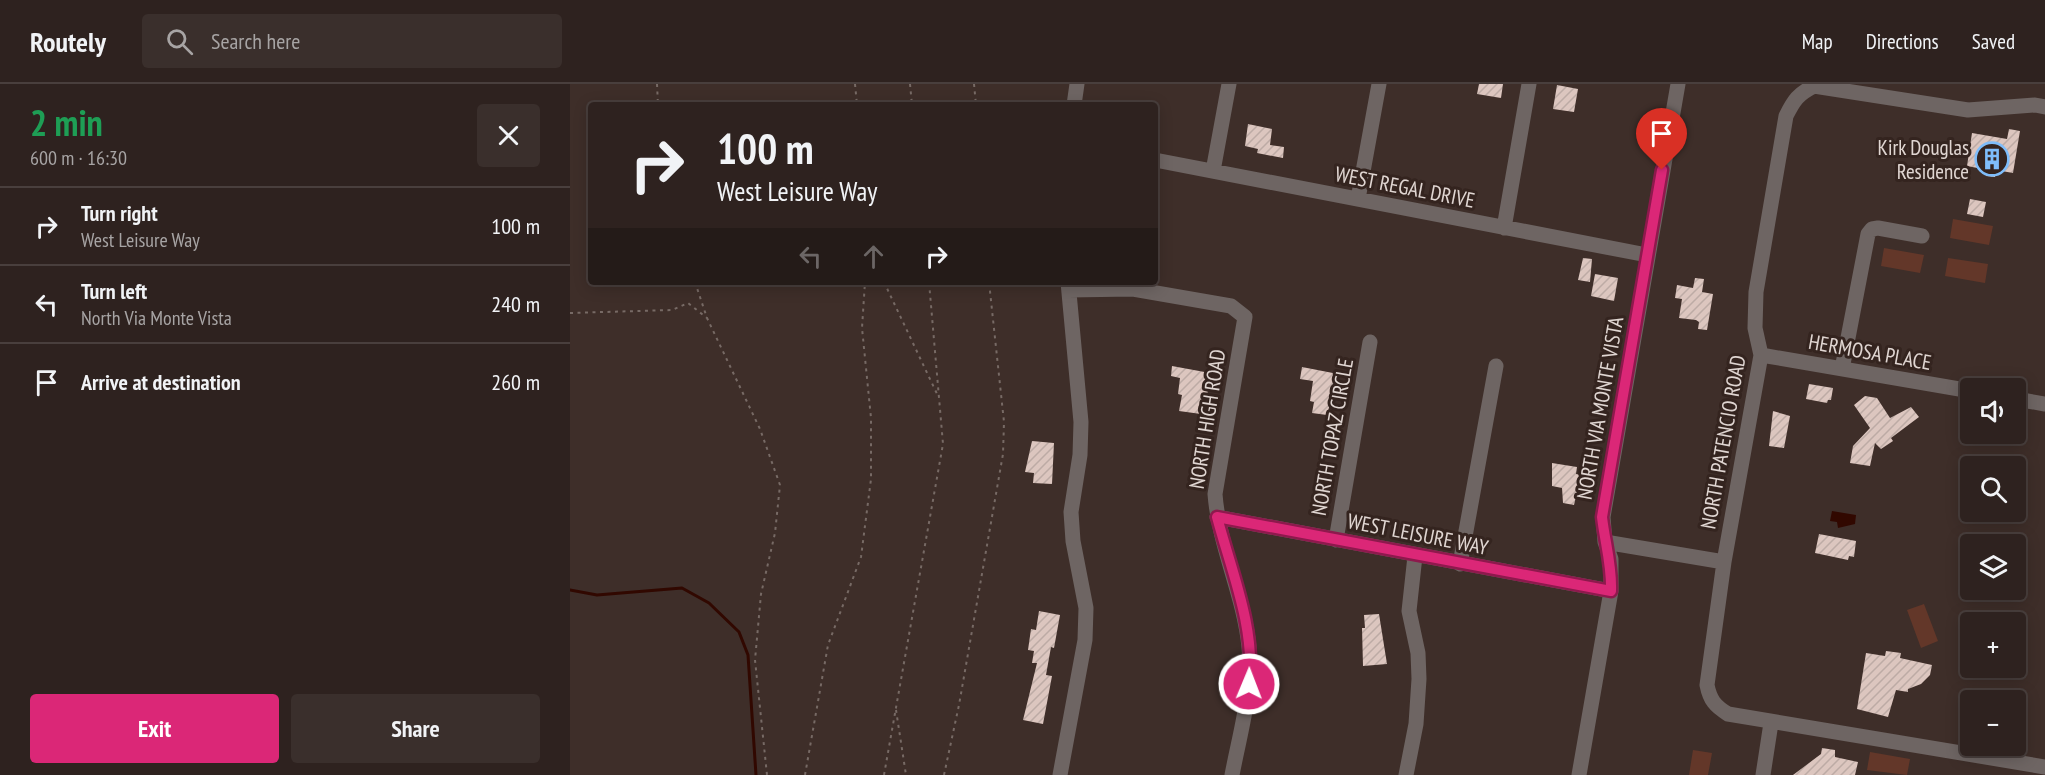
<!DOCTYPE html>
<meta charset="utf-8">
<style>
:root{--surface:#2e221f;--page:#3a2f2c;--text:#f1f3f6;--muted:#a7a4a4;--line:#493f3d;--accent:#db2777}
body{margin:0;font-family:"PT Sans Narrow",sans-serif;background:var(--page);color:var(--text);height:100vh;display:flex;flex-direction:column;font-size:22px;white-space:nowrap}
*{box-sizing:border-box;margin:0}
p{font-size:20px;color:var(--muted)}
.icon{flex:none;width:33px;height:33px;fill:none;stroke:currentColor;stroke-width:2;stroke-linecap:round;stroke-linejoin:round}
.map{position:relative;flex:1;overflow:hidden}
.side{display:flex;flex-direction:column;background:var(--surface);width:570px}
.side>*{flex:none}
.top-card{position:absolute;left:18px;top:18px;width:570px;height:183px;border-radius:6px;box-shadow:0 3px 15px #0003,0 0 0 2px var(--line);background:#2e221f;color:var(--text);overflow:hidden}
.tools{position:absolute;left:1390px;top:294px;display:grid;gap:12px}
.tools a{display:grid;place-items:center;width:66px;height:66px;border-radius:6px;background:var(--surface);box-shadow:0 3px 15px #0003,0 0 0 2px var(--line);font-size:30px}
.pin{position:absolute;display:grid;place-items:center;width:51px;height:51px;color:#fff;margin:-62px -26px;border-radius:50% 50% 50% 0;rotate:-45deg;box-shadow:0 0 6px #0007}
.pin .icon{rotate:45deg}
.me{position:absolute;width:66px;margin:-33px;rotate:1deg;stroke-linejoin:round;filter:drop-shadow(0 0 4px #0008)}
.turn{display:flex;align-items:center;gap:21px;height:126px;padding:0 30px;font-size:27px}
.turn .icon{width:78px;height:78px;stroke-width:2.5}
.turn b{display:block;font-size:42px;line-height:51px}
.lanes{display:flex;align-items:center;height:57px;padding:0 30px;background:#0003;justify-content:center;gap:30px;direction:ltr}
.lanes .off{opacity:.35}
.round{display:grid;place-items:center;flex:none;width:63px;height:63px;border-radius:6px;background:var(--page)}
.head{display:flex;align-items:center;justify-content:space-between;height:102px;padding:0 30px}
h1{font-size:36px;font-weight:800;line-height:45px;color:#1e9e55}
.cta{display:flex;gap:12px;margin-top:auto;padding:12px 30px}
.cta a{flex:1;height:69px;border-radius:6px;background:var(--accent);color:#fff;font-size:24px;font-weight:800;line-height:69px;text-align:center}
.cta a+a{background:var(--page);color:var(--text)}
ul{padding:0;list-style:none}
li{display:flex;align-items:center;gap:18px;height:78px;padding:0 30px;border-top:2px solid var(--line)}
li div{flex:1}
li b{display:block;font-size:22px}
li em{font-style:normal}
header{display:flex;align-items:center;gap:36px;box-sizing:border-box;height:84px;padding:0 30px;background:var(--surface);border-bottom:2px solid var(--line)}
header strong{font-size:28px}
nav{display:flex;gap:33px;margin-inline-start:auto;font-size:21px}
.search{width:420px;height:54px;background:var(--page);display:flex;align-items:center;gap:15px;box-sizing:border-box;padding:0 21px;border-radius:6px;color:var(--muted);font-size:22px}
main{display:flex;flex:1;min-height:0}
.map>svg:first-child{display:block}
</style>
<header>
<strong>Routely</strong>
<div class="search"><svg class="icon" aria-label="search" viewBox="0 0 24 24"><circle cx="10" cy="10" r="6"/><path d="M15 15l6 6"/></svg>Search here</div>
<nav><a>Map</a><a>Directions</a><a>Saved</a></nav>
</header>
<main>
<section class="side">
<div class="head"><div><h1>2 min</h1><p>600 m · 16:30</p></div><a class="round"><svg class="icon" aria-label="close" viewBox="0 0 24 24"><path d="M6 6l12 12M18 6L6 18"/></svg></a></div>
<ul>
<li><svg class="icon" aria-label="right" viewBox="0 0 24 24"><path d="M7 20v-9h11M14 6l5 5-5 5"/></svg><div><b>Turn right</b><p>West Leisure Way</p></div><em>100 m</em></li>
<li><svg class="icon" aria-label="left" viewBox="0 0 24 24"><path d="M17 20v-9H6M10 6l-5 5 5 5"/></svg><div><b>Turn left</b><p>North Via Monte Vista</p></div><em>240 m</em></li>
<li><svg class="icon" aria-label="arrive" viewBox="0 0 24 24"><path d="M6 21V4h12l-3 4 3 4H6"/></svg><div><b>Arrive at destination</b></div><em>260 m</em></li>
</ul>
<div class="cta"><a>Exit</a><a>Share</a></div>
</section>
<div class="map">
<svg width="1475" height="691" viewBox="0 0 1475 691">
<defs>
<pattern id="building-hatch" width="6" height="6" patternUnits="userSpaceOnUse" patternTransform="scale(1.5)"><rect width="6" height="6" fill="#dcc6bf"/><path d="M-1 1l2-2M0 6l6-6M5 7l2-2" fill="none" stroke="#bdaba5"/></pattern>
</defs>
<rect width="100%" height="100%" fill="#3e2e29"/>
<path fill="#633729" d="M1383 135 1423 142 1419 161 1380 154Z
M1314 164 1354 171 1350 189 1311 182Z
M1378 174 1418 180 1415 199 1375 192Z
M1354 520 1368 557 1351 564 1337 526Z
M1123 666 1142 669 1138 691H1119Z
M1300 668 1340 675 1337 691 1297 686Z"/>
<path fill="#310800" d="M1262 427 1286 431 1285 440 1268 444 1267 438 1260 437Z"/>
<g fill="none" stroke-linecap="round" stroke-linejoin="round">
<path stroke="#310800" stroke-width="3" d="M0 506 27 511 112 504 139 519 169 548 178 571 186 691"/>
</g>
<path fill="url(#building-hatch)" d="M909 0H933L931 14 907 10Z
M987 1 1008 5 1004 28 983 25Z
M678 40 702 45 700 61 714 63 713 74 687 69 688 65 675 62Z
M1439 45 1450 47 1443 89 1426 86 1425 93 1416 92 1418 86 1397 82 1402 49 1437 55Z
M1400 115 1416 118 1413 133 1397 130Z
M1013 174 1022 175 1020 198 1008 196Z
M1025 190 1048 194 1044 217 1021 212Z
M1125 194 1134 195 1132 208 1143 210 1137 246 1128 245 1129 238 1126 236 1109 234 1112 215 1105 214 1107 201 1123 204Z
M602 282 640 289 637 313H634L631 330 609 327 612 311 608 310 610 294 601 292Z
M732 283 768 290 757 331 742 329 744 318 740 317 743 297 730 295Z
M1239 300 1263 304 1261 316H1258L1257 319 1236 315Z
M1295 312 1307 314 1320 334 1341 323 1349 333 1321 354 1323 357 1311 365 1305 359 1300 382 1280 379 1283 362 1300 344 1284 321Z
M1203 327 1220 332 1214 364 1199 362Z
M1404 350H1419L1417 361 1402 358Z
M462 357 484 359 482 400 463 399 464 389 455 388Z
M982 379 1007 383 1006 390 1011 391 1004 421 993 419 992 404 982 402Z
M1249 450 1286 457 1284 473 1279 472 1278 476 1245 469Z
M469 527 490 531 484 564 481 563 476 591 482 592 473 640 453 636 467 579H462L464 567 458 566 461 545 466 546Z
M809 530 817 580 793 582 792 544H795L794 531Z
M1316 567 1331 569 1330 574 1362 581 1360 591 1351 600 1338 605V608L1326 606 1318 633 1287 625 1296 569 1315 572Z
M1252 664 1265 666V673L1288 678 1285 691H1223L1251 670Z"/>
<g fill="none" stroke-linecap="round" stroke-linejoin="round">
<path stroke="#776a65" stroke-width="2" stroke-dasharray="3 4.5" stroke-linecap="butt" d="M87 0 88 21
M285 0 287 21
M340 0 342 21
M404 0 406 21
M125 198 137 234 190 345 210 401 205 449 191 510 185 576 197 691
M314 198 368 312
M0 229 102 226 118 219 137 234
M326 626 336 691
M235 691 258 561 291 473 301 395V334L292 244 295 198
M314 691 373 360 359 198
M374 691 389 621 433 370 434 338 419 198"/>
<path stroke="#6e6563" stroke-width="15" d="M504 21 507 0
M1475 23 1465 21 1398 26 1244 2C1228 10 1224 16 1216 32L1186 208 1185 244 1191 271 1154 478 1137 601C1140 616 1145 622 1158 630L1475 683
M585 76 1077 171
M643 87 659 0
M788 115 809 0
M934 144 959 0
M499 206 563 205 661 222 675 233 645 410C649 463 674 511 679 563 683 606 670 649 662 691
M1191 271 1401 307
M1272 285 1298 150 1302 145 1308 144 1352 152
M1446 315 1475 320
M647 433 1041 507
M766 456 800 258
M1035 458 1154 478
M890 480 926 282
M490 691 515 556 516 524 503 457 501 428 510 371 511 338 498 198
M836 691 846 640 849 595 848 569 839 527 845 472
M1009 691 1041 507V475L1035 458 1033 433 1108 0
M1193 691 1201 639"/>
</g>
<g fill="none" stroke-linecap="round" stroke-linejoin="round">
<g stroke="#8e194d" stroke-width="15">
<path id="route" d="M679 600C686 545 661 486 647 433L1041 507C1042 481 1035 459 1032 433L1092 86"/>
</g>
<use href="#route" stroke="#db2777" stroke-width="10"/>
</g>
<defs>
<g id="building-ring" transform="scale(1.725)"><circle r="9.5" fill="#34241f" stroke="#7fbdfa" stroke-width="1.5"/><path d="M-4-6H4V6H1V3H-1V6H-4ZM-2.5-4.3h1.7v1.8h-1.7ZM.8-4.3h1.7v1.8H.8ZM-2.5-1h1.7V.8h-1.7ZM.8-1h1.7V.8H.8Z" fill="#7fbdfa"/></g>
</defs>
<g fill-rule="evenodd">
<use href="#building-ring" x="1422" y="75"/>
</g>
<g text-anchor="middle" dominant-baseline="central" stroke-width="6" stroke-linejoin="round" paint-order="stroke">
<g font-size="21" fill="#e0d6d2" stroke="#34241f" text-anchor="end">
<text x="1399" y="63">Kirk Douglas<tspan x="1399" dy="24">Residence</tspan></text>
</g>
<g font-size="21" fill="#e0d6d2" stroke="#34241f">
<text transform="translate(835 103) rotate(11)">WEST REGAL DRIVE</text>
<text transform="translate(1300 268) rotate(10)">HERMOSA PLACE</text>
<text transform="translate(1030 324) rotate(-80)">NORTH VIA MONTE VISTA</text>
<text transform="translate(637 335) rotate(-81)">NORTH HIGH ROAD</text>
<text transform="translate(762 353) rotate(-80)">NORTH TOPAZ CIRCLE</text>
<text transform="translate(1153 358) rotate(-80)">NORTH PATENCIO ROAD</text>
<text transform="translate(848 450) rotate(11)">WEST LEISURE WAY</text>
</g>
</g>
</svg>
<div class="tools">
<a><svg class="icon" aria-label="sound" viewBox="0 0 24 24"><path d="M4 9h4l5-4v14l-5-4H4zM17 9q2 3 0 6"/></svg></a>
<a><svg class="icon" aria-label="search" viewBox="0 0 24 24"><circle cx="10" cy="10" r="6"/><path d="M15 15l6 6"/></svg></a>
<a><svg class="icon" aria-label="layers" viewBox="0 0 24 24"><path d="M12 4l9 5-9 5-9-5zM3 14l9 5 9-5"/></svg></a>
<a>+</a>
<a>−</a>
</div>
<div class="pin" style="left:1092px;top:86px;background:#d93025"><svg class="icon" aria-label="arrive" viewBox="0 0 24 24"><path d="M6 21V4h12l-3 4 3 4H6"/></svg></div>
<svg class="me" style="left:679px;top:600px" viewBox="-20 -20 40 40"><circle r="17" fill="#db2777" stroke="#fff" stroke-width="3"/><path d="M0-11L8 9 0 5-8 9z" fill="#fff"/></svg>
<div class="top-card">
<div class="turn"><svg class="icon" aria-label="right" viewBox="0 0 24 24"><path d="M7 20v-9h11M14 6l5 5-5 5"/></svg><div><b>100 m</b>West Leisure Way</div></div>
<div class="lanes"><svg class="icon off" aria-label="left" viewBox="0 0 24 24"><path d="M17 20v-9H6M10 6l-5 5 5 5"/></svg><svg class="icon off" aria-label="ahead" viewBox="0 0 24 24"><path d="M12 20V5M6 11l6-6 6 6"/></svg><svg class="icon" aria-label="right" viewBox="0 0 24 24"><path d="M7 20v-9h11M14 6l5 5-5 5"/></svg></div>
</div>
</div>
</main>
